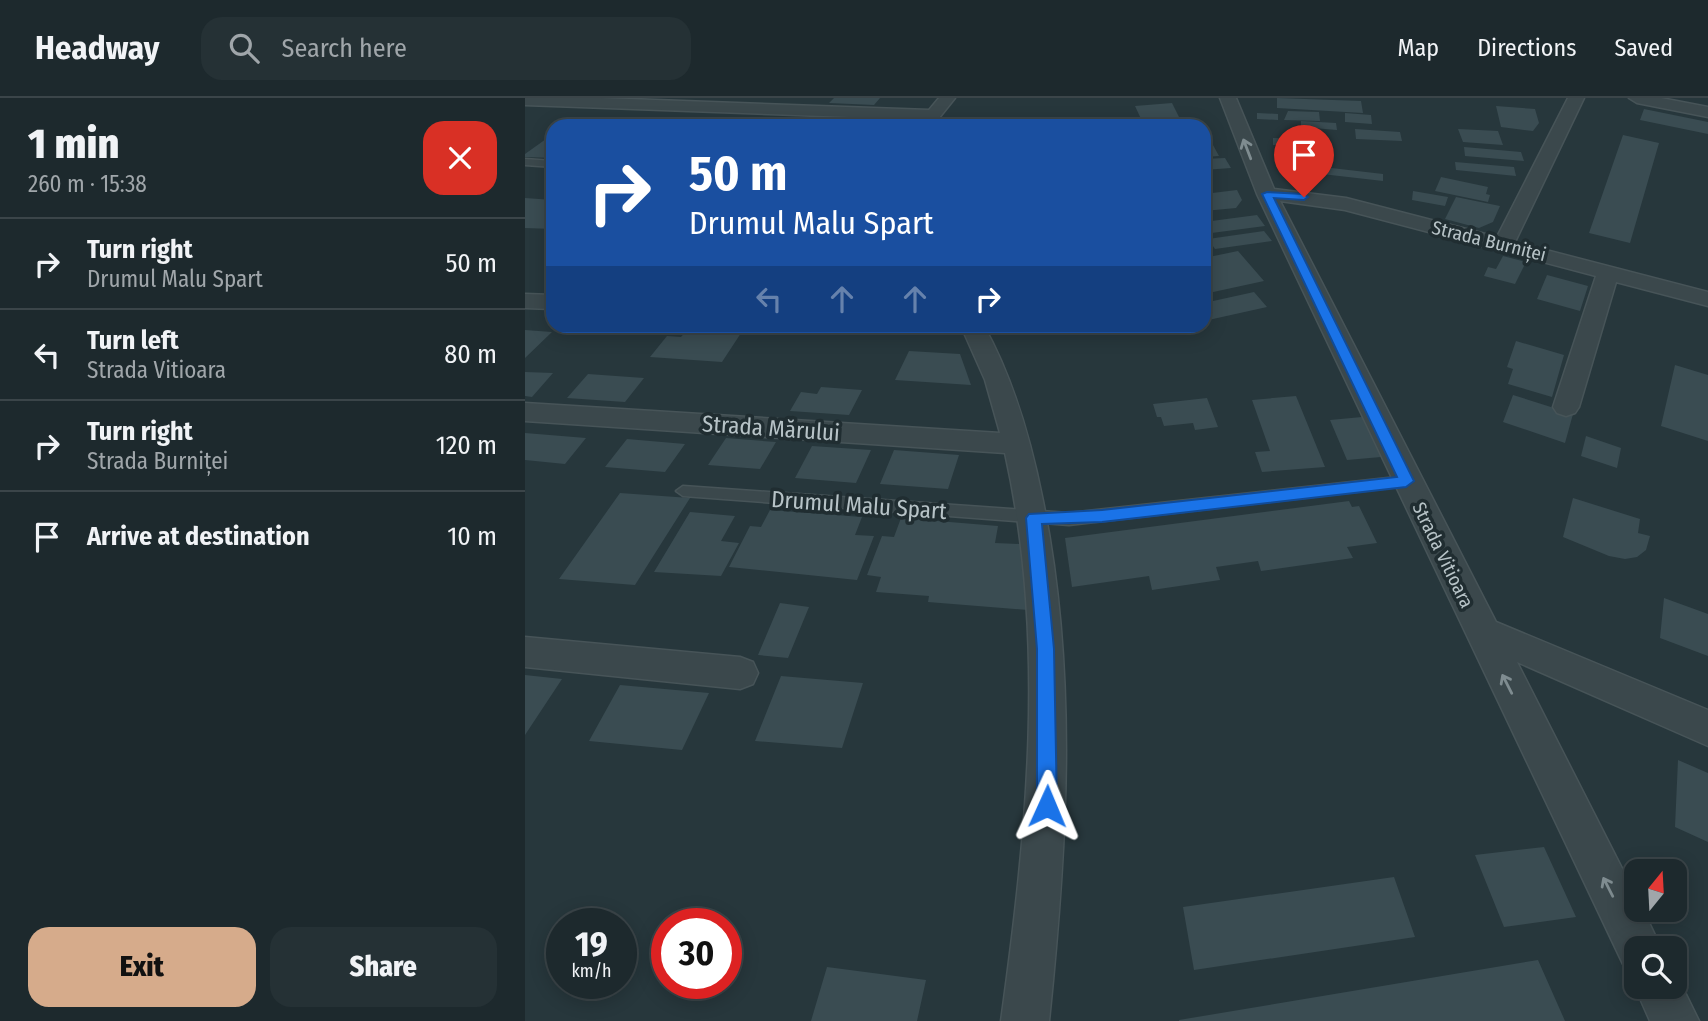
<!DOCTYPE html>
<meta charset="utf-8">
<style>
:root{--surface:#1d292d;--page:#253135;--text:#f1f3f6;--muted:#a0a6aa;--line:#3b4549;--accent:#d6ab8b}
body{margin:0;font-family:"Fira Sans Condensed",sans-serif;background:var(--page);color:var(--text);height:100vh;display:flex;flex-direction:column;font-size:26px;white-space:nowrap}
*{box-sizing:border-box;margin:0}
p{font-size:23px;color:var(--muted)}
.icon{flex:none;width:38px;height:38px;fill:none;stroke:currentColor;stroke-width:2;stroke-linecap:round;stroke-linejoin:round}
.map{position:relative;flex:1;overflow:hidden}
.panel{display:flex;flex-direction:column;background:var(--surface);width:525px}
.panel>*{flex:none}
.banner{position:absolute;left:21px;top:21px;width:665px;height:214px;border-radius:21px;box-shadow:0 4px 18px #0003,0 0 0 2px var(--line);background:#1a4fa0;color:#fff;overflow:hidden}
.needle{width:46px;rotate:18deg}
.fabs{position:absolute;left:1099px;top:761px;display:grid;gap:14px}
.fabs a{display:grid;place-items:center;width:63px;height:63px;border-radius:14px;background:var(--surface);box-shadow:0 4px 18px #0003,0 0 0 2px var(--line);font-size:35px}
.speed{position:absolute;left:21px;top:810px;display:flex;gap:14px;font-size:35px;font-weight:700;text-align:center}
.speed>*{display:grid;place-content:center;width:91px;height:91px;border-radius:50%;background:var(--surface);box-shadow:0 4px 18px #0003,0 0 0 2px var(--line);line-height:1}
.speed small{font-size:18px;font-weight:400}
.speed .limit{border:10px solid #d22;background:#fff;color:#111}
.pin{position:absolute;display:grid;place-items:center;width:60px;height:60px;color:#fff;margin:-72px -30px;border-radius:50% 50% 50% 0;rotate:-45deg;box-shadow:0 0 7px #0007}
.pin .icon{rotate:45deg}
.me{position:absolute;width:77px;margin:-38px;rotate:1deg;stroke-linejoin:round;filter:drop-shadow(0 0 5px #0008)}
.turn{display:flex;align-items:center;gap:24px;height:147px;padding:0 28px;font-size:32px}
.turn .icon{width:91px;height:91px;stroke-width:2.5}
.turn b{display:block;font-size:49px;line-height:60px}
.lanes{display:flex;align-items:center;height:66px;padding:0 28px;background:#0003;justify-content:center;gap:35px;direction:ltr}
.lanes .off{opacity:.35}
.round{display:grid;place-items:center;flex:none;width:74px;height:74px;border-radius:21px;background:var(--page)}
.headline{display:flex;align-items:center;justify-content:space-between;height:119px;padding:0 28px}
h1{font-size:42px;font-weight:800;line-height:52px}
.cta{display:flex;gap:14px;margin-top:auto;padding:14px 28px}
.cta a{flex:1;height:80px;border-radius:21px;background:var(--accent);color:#111;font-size:28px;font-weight:800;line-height:80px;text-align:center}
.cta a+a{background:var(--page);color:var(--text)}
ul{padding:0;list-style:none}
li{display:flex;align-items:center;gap:21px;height:91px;padding:0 28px;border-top:2px solid var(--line)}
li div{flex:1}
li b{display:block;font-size:26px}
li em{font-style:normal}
header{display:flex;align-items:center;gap:42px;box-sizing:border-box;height:98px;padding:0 35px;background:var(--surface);border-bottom:2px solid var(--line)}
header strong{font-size:33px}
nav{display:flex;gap:38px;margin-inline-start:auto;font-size:24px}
.search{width:490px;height:63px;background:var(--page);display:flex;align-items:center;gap:18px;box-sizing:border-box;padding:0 24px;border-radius:21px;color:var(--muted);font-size:26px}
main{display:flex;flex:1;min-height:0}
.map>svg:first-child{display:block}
</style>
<header>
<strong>Headway</strong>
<div class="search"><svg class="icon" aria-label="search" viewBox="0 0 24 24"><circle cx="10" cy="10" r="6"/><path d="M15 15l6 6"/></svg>Search here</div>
<nav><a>Map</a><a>Directions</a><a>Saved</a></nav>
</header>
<main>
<section class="panel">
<div class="headline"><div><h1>1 min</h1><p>260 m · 15:38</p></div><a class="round" style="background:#d93025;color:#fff"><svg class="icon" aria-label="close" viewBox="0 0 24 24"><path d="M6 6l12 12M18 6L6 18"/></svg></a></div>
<ul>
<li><svg class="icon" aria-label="right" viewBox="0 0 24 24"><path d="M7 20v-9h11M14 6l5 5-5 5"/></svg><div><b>Turn right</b><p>Drumul Malu Spart</p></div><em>50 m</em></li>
<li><svg class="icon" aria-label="left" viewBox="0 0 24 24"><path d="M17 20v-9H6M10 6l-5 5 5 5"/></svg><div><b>Turn left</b><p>Strada Vitioara</p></div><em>80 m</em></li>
<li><svg class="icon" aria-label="right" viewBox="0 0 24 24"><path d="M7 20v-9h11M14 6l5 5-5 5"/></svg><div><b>Turn right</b><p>Strada Burniței</p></div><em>120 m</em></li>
<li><svg class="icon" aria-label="arrive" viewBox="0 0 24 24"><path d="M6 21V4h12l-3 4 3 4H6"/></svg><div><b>Arrive at destination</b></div><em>10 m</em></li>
</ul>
<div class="cta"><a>Exit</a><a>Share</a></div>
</section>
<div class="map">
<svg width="1183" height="923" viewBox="0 0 1183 923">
<rect width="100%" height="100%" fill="#27373c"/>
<path fill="#3a4c52" d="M309 0H355L349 7 304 5Z
M752 0 836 3 838 15 752 10Z
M647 5 655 21 617 23 610 8Z
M971 8 1010 11 1014 25 1008 33 976 29Z
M1119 11 1183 24V36L1115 22Z
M763 13 794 14 795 23 759 22Z
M732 15 753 16V22L732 21Z
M820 15 846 17 847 26 820 24Z
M214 21 272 24 268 28H207Z
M776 23 811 25 812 32 776 29Z
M830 31 875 34 877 43 831 41Z
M933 31 973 33 978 47 938 44Z
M28 36V60L0 59V56Z
M1098 37 1134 45 1105 145 1064 135Z
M748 40 782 41 783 48 796 49 798 59 757 56V53H753L752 47H748Z
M679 47H688L694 58 679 59Z
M939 49 996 54 999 63 940 58Z
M700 60 706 70 679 72V61Z
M755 64 858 76V83L753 71Z
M930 64 989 69 991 78 931 72Z
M916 79 963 89 961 96 965 97 963 104 910 93Z
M712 92 717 102 711 110 679 113V96Z
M888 93 923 99 920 108 887 102Z
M931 99 975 108 968 124 954 130 920 121Z
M0 100 28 102V131L0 130Z
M732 117 740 128 679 136V124Z
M739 133 747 143 690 151 683 141Z
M713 153 739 183 679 196V160Z
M978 158 1001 164 990 186 959 178 963 169 971 171Z
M1022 177 1063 188 1055 213 1012 201Z
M729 194 742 209 679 223V205Z
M182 229 202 230 199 234 216 235 197 264 125 259 142 238 156 239 163 231 179 232Z
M0 232 27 234 0 260Z
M991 243 1039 257 1027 299 983 286 988 271 982 269Z
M384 253 435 256 446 287 370 282Z
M1150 267 1183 277V343L1136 328Z
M0 274 28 275 7 299 0 298Z
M63 276 119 280 100 304 42 300Z
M296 289 337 292 324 317 265 313 276 294 292 296Z
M988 297 1048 316 1040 345 978 324Z
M771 298 800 369 737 374 730 354 745 353 727 302Z
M682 300 693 329 670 332 668 325 639 328 636 319H632L628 306Z
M837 319 856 359 822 362 805 322Z
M0 335 61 340 40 366 0 362Z
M1061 338 1096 350 1092 370 1056 358Z
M201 340 251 344 235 371 183 367Z
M102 341 160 346 140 374 80 369Z
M287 348 346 352 331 385 270 380Z
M369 352 434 357 423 391 355 386Z
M95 395 165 400 110 487 34 481Z
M1048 400 1115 421 1113 435 1125 438 1121 452 1112 459 1100 461 1084 458 1038 439Z
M824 403 827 409 834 408 852 445 822 449 828 460 736 473 733 463 691 469 695 482 627 492 624 478 547 489 540 440Z
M245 412 337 419 330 437 349 438 332 482 204 469 225 428 236 429Z
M165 414 210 418 196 443 214 445 196 478 129 474Z
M376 420 473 428 470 445 495 446 503 512 403 504 404 498 351 494 356 479 342 477 357 438 369 439Z
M1139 500 1183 516V558L1135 540Z
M255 505 284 509 263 560 233 557Z
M0 577 37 581 0 637Z
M256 578 338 585 317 650 230 643Z
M95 587 184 595 157 652 64 643Z
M1153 662 1183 675V744L1150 729Z
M1019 749 1051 819 979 829 950 757Z
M869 779 890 839 669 872 658 809Z
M1013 862 1040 923H654V922Z
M302 869 401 882 392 923H286Z"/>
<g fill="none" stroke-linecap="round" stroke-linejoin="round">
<g stroke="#475458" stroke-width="3">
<path id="lane" d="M0 61 28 63V69L0 67Z
M881 378 888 383 881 388 544 427 158 398 151 393 158 388 544 415Z"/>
</g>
<g stroke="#475458" stroke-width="3">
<path id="street" d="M0 0H76L404 12 414 0H430L414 20 408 22 0 7Z
M695 0H711L749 91 821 100 972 139 1043 0H1059L990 144 1183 194V208L1091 184 1054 309 1050 315 1041 318 1032 315 1028 309 1071 178 820 112 755 103 971 524 1183 612V648L992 564 1111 798V812H1118L1136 850H1111V871L1098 866 732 96Z
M1104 0H1136L1183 9V19L1112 5Z
M0 196 28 197V211L0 210Z
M436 228H459C489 282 506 343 518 403 553 576 542 750 524 923H476C502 735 522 543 480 355L0 323V305L475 335 460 282Z
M0 539 215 559 228 564 233 575 228 586 215 591 0 569Z
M1150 874 1174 923H1125L1110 889 1111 886V889H1150Z"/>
</g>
<use href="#lane" fill="#3b484c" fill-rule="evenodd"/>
<use href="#street" fill="#3b484c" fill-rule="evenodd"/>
</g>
<defs><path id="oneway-shaft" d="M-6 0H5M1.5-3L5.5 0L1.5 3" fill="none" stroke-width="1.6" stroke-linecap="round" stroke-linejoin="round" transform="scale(1.75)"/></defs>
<g stroke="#7f8c90">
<use href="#oneway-shaft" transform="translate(722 51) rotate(-111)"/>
<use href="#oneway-shaft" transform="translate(982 586) rotate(-117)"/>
<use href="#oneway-shaft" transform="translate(1083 789) rotate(-117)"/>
</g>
<path fill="#1a73e8" stroke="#114b97" stroke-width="2" d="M742 94 779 96 783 99 779 102 749 100 889 383 881 389 577 424 517 426 529 551 532 708 529 715 522 718 515 715 512 708V551L501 420 504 416 577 412 872 379 737 96Z"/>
<g text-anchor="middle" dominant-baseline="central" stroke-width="7" stroke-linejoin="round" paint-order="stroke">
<g font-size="19" fill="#b7c3c7" stroke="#202d31">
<text transform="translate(964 143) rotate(14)">Strada Burniței</text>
<text transform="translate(918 457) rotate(64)">Strada Vitioara</text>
</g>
<g font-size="23" fill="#b7c3c7" stroke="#202d31">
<text transform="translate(246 330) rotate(4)">Strada Mărului</text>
<text transform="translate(334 407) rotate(4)">Drumul Malu Spart</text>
</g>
</g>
</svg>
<div class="fabs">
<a><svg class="needle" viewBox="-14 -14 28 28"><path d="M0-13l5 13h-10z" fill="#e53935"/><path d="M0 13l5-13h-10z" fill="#a0a6aa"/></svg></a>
<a><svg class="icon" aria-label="search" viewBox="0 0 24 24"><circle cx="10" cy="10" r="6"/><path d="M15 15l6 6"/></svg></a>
</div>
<div class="speed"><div>19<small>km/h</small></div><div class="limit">30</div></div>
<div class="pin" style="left:779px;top:99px;background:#d93025"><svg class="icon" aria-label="arrive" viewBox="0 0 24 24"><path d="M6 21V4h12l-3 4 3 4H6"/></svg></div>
<svg class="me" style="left:522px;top:708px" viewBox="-20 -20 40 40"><path d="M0-17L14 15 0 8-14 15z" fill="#1a73e8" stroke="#fff" stroke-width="4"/></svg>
<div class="banner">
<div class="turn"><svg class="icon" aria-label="right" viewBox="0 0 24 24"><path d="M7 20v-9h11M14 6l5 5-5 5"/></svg><div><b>50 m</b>Drumul Malu Spart</div></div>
<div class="lanes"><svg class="icon off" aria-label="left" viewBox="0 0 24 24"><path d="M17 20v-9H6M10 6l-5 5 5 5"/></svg><svg class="icon off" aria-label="ahead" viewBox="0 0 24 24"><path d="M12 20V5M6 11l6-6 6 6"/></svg><svg class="icon off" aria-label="ahead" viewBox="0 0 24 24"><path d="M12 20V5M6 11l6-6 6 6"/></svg><svg class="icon" aria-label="right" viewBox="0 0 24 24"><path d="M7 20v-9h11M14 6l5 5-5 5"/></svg></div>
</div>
</div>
</main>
